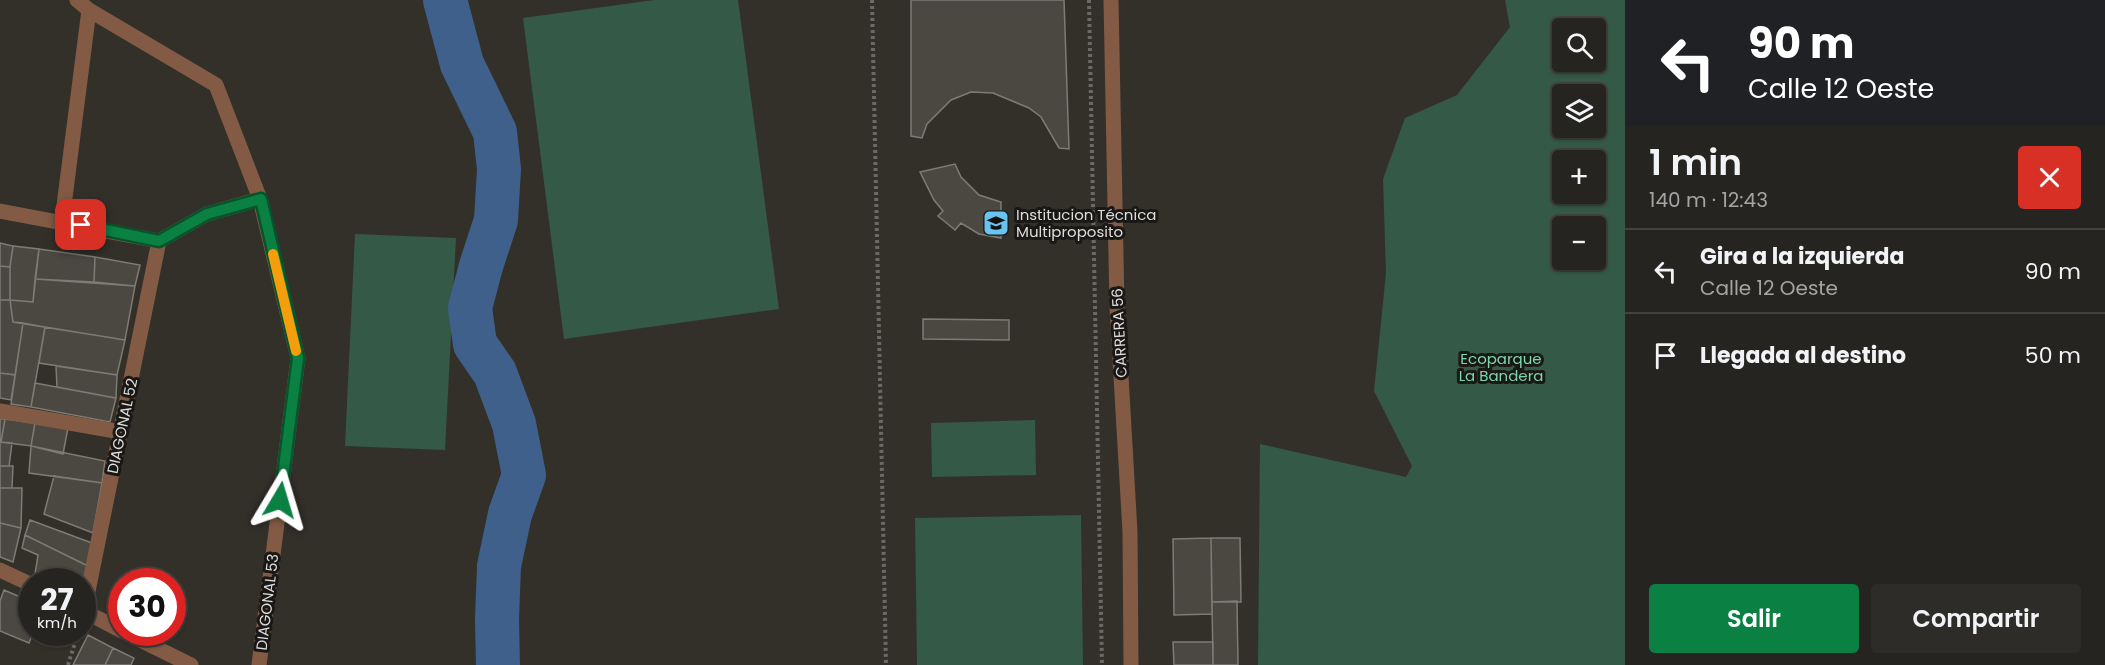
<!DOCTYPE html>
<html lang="es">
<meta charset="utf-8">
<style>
:root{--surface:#262420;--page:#2e2c29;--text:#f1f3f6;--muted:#a4a4a5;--line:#42413e;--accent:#0b8043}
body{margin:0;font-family:Poppins,sans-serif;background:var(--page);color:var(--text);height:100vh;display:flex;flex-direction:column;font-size:22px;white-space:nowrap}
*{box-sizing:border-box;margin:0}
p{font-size:20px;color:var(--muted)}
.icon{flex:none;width:33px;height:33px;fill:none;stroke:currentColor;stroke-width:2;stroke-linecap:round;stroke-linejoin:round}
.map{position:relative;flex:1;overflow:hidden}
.panel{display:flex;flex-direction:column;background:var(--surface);width:480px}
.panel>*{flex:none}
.guide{background:#202124;color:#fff;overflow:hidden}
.controls{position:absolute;left:1552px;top:18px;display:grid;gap:12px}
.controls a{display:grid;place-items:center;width:54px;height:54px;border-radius:6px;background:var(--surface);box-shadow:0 2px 4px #0004,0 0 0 2px var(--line);font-size:30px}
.speed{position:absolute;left:18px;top:568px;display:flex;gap:12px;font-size:30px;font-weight:700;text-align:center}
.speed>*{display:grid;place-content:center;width:78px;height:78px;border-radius:50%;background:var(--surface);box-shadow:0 2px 4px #0004,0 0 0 2px var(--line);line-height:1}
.speed small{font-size:15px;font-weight:400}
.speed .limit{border:9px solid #d22;background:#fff;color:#111}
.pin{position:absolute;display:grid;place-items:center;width:51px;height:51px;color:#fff;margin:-26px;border-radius:12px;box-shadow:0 3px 9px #0006}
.me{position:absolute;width:66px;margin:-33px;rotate:7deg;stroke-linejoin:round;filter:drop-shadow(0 0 4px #0008)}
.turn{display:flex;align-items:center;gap:21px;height:126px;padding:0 24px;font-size:27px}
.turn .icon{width:78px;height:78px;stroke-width:2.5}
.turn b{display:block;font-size:42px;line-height:51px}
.round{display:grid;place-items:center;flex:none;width:63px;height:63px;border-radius:6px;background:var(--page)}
.overview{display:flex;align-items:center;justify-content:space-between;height:102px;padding:0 24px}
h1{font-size:36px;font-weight:600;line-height:45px}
.button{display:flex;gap:12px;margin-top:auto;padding:12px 24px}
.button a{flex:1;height:69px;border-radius:6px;background:var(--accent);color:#fff;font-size:24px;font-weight:600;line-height:69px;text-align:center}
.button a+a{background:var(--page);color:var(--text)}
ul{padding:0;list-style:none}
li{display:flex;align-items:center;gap:18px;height:84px;padding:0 24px;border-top:2px solid var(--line)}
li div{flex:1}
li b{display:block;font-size:22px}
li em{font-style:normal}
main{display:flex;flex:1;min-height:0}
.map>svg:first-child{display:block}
</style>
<main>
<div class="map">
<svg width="1625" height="665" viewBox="0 0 1625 665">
<rect width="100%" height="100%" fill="#33302a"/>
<path fill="#345946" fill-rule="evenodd" d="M654 0H738L779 309 564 339 523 18Z
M1505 0H1625V665H1258L1260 444 1406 477 1412 466 1374 391 1386 273 1383 179 1405 118 1457 95 1510 27ZM1563 28H1596V62H1563ZM1563 94H1596V128H1563ZM1563 160H1596V194H1563ZM1563 226H1596V260H1563Z
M355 234 456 238 445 450 345 446Z
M1035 420 1036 475 932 477 931 423Z
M1081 515 1083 665H917L915 518Z"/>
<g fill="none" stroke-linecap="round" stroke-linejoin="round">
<path stroke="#3f608b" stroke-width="44" d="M445 0 462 64 495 132 499 169 496 220 481 266 470 308 475 344 495 373 514 424 524 475 510 514 499 566 497 619 498 665"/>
</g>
<path fill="#4b4842" stroke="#7e7b75" stroke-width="1.5" d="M911 0H1064L1069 149 1059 148 1041 117 1029 108 993 93 971 92 951 100 927 124 922 138 911 136Z
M955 164 961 177 979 195 1001 202V238L979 234 961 223 955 230 938 216 943 211 934 200 920 172Z
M0 243 13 246 10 267 0 266Z
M13 246 39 249 33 302 10 300V267Z
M39 249 95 257 94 282 35 279Z
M95 257 140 265 135 286 94 282Z
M0 266 10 267V300H0Z
M35 279 135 286 125 340 13 322 10 300 33 302Z
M0 300H10L13 322 23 323 15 375 0 373Z
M923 319 1009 320V340L923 339Z
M23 323 45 327 31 407 11 404Z
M45 327 125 340 117 375 39 363Z
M56 366 117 375 116 398 57 387Z
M0 373 15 375 11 400 0 398Z
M35 383 116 398 110 422 31 407Z
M0 419H5L1 442H0Z
M5 419 35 423 31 446 1 442Z
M35 423 68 428 63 454 31 446Z
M0 442 12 443 9 466H0Z
M31 446 105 461 102 483 29 473Z
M0 466H13L12 488H0Z
M54 476 102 483 93 533 44 514Z
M0 488H22L21 528 0 523Z
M30 520 92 543 88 566 25 535Z
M0 523 21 528 13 562 0 557Z
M25 535 88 566 82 582H51L35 574 38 555 22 548Z
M1211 538H1240L1241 602H1212Z
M1211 538 1212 614 1174 615 1173 539Z
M4 590 32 602V633H33L29 643 0 631V601Z
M1237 601 1238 665H1213L1212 602Z
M88 635 113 648 105 665H73Z
M1173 642H1213V665H1174Z
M113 648 134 658 131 665H105Z"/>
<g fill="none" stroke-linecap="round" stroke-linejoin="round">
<path stroke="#6c6964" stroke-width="4" stroke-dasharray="3 3" stroke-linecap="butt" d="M872 0 886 665
M1089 0 1102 665
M68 665 78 633"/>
<path stroke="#835b45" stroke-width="15" d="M77 0 89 10 216 85 260 199 298 358 259 665
M1111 0 1117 307 1130 532 1131 665
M0 211 159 241 207 214 260 199
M62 221 89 10
M0 411 121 432
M0 570 32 585
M82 610 122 631
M84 611 159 241
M126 633 191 665"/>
</g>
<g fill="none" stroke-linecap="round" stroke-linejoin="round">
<g stroke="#07532c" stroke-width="15">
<path id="route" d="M81 225 159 241 207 214 261 199 298 358 280 500"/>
</g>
<use href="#route" stroke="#0b8043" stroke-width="10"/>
<path stroke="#f59e0b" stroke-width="10" d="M273 254 296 351"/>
</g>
<defs>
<g id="school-square" transform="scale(1.35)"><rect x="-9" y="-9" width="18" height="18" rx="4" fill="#69c3f1" stroke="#191816"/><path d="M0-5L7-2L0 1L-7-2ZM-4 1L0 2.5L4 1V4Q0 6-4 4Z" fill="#111"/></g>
</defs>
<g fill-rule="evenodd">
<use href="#school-square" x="996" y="223"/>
</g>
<g text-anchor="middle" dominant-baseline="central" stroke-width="6" stroke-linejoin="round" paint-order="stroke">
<g font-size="15" fill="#dfddd9" stroke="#191816" text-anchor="start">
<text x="1016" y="214">Institucion Técnica<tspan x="1016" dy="17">Multiproposito</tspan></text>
</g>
<g font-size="15" fill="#dfddd9" stroke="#191816">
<text transform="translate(1119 333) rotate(-93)">CARRERA 56</text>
<text transform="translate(122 426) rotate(-78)">DIAGONAL 52</text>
<text transform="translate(267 602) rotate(-83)">DIAGONAL 53</text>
</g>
<g font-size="15" fill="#7bd6a9" stroke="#191816">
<text x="1501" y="358">Ecoparque<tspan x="1501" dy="17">La Bandera</tspan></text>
</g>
</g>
</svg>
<div class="controls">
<a><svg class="icon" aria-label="search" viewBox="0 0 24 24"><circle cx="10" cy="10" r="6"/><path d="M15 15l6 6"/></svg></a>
<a><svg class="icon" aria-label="layers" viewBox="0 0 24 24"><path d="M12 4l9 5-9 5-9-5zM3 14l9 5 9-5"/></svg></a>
<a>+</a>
<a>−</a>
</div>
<div class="speed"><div>27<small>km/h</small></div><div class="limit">30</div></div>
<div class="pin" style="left:81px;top:225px;background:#d93025"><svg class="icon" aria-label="arrive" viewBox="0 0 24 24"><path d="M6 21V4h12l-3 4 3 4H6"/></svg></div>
<svg class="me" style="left:280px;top:500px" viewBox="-20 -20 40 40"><path d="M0-17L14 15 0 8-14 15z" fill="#0b8043" stroke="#fff" stroke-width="4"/></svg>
</div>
<section class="panel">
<div class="guide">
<div class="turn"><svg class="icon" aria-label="left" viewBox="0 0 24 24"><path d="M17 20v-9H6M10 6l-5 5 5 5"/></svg><div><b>90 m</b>Calle 12 Oeste</div></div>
</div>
<div class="overview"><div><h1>1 min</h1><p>140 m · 12:43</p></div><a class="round" style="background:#d93025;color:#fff"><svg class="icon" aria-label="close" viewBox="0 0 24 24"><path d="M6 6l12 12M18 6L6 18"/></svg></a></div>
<ul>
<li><svg class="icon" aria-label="left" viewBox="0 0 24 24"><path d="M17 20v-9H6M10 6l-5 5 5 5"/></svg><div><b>Gira a la izquierda</b><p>Calle 12 Oeste</p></div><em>90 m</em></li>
<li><svg class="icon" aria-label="arrive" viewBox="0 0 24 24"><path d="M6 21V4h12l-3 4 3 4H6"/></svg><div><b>Llegada al destino</b></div><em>50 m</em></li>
</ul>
<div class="button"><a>Salir</a><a>Compartir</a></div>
</section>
</main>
